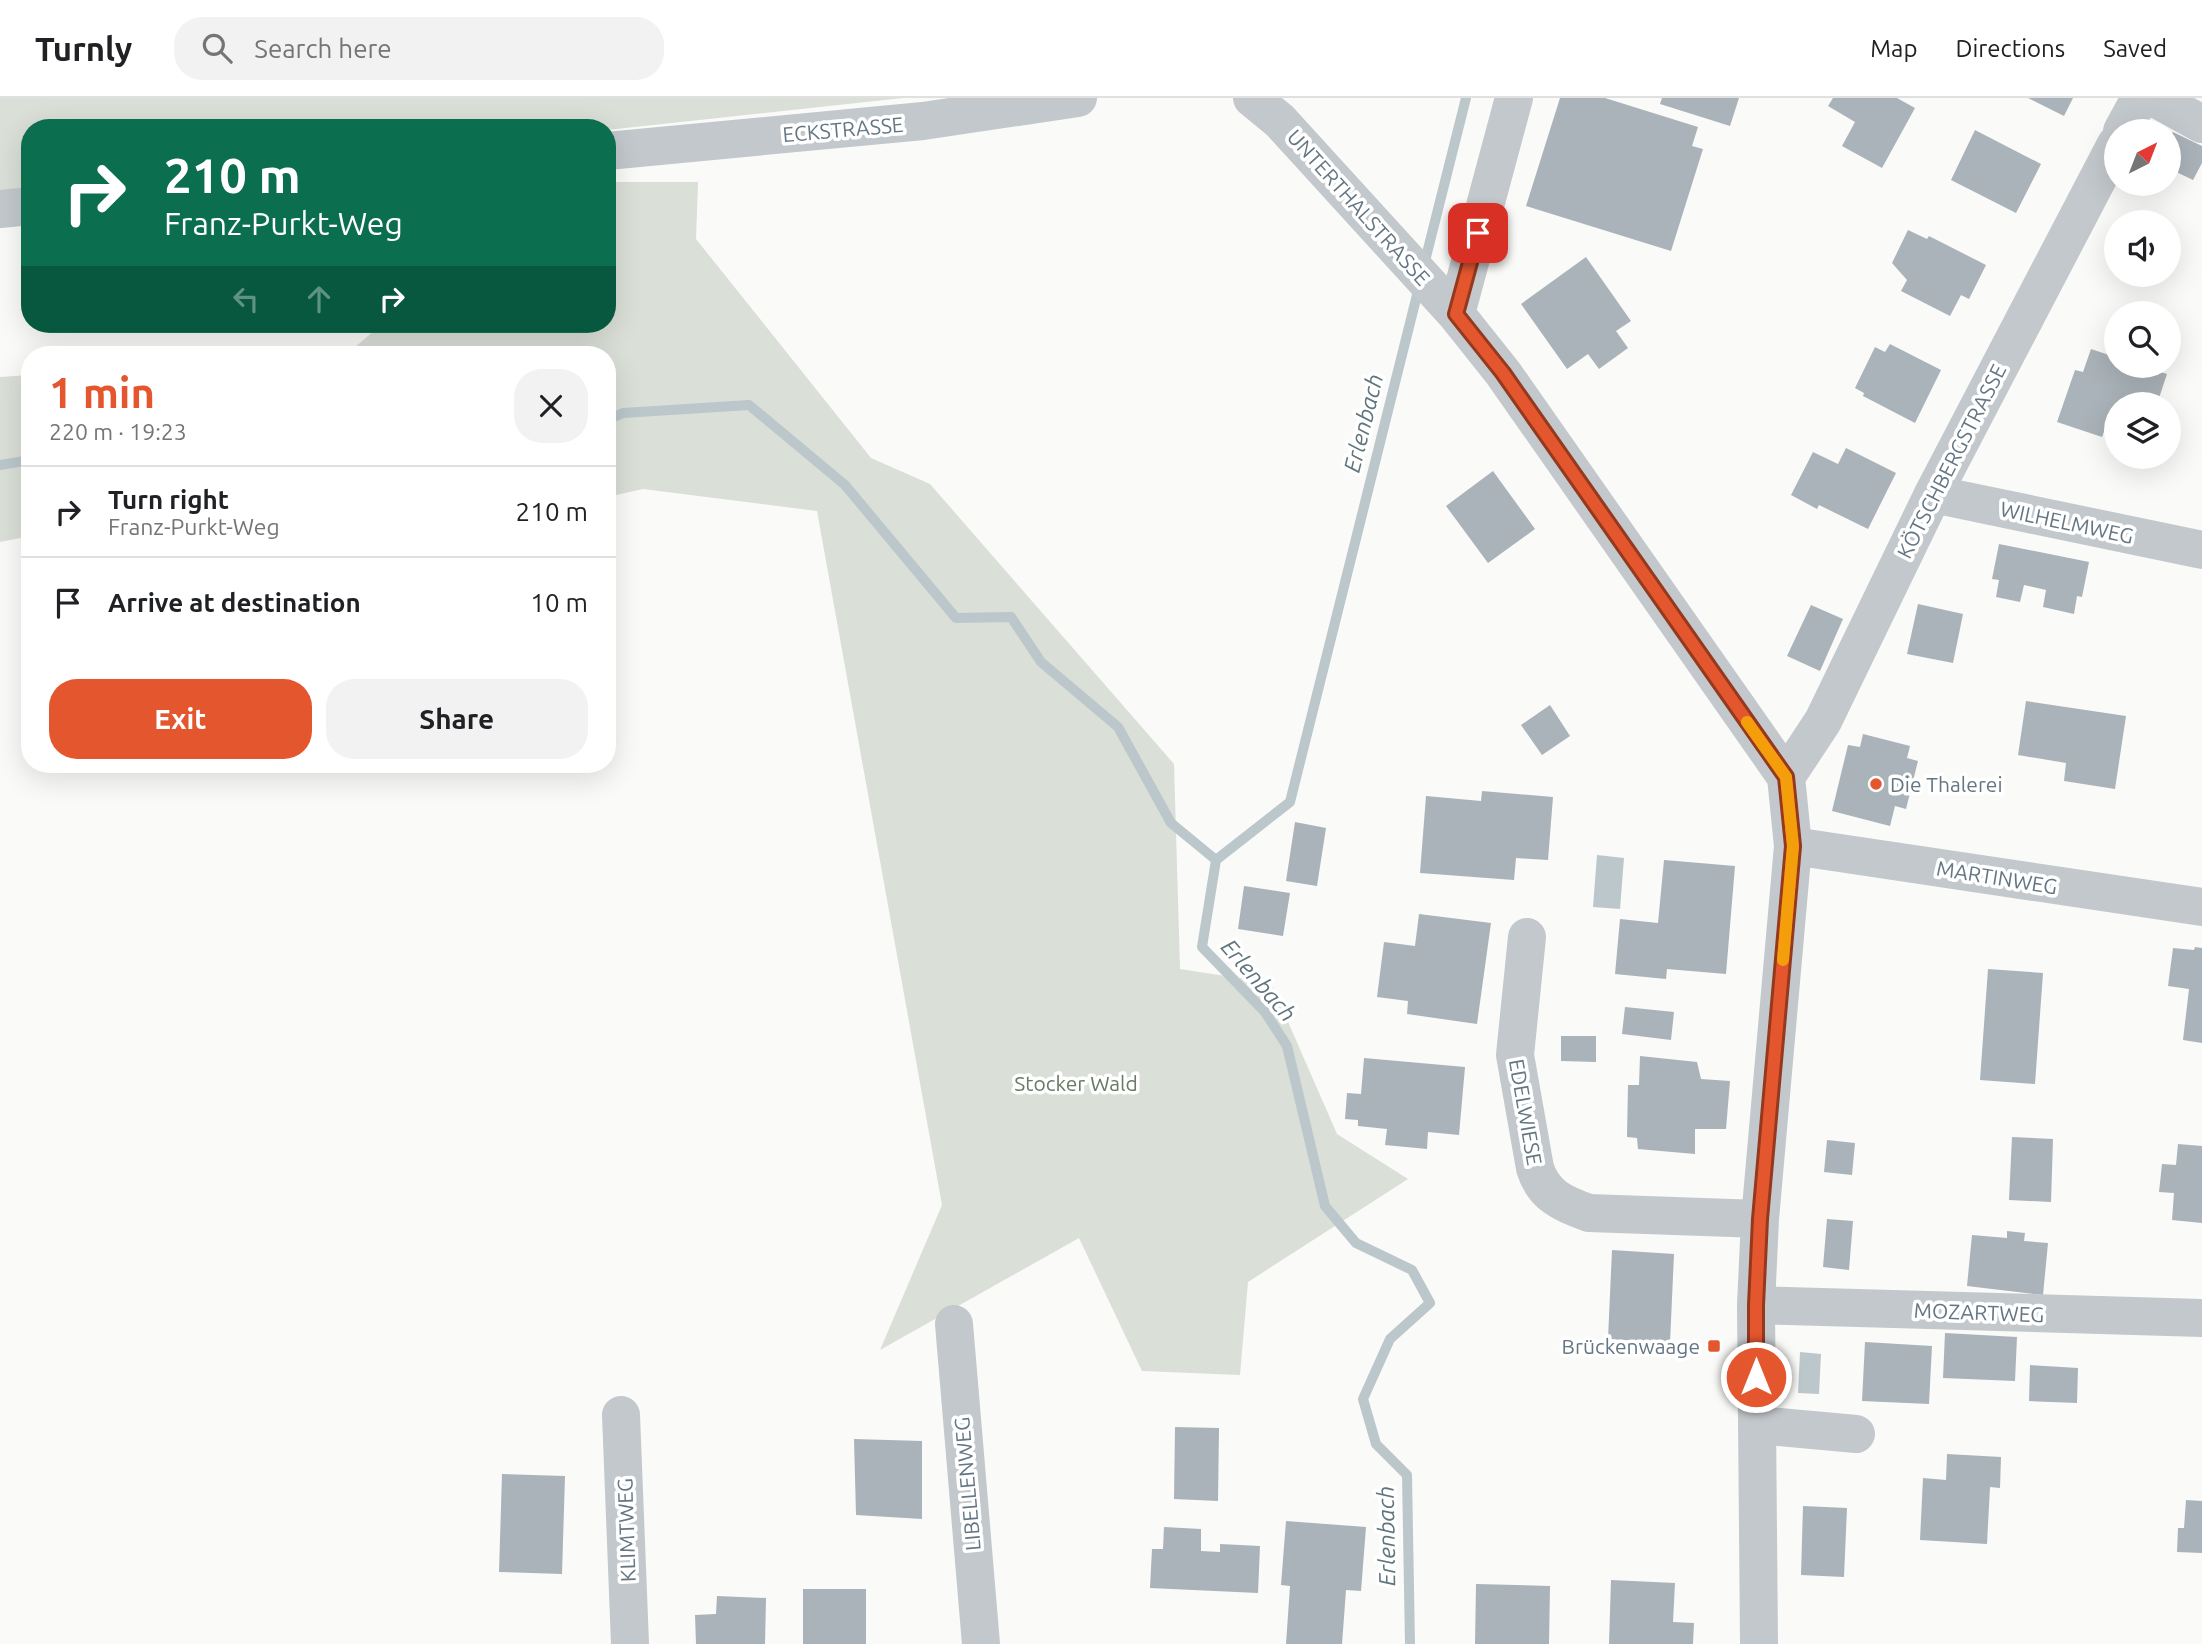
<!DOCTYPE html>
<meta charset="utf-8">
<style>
:root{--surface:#fff;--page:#f2f2f2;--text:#202124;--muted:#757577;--line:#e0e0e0;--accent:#e4572e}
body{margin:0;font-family:Ubuntu,sans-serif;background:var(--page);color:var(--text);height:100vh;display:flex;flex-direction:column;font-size:26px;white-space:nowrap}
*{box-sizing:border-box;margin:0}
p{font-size:23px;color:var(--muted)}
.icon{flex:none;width:38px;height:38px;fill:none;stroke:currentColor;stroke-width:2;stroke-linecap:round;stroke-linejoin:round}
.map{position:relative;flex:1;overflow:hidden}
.sheet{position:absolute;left:21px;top:248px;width:595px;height:427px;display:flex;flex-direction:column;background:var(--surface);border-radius:28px;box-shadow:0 7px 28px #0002}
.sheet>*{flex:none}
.hud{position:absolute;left:21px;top:21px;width:595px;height:214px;border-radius:28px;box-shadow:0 7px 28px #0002;background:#0b6e4f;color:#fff;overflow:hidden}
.needle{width:46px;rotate:42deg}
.fabs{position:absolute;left:2104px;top:21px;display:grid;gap:14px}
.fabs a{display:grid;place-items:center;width:77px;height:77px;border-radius:50%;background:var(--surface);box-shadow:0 7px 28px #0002;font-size:35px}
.pin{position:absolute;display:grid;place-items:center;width:60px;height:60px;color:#fff;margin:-30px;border-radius:14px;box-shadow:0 4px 10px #0006}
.me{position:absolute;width:77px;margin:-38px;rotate:0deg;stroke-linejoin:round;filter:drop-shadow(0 0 5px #0008)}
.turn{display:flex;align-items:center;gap:24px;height:147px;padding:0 28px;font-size:32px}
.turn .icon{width:91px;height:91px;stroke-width:2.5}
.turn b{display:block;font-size:49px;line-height:60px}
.lanes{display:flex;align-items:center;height:66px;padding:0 28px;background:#0003;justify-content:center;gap:35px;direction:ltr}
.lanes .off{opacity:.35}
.round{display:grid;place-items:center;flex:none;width:74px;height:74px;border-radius:28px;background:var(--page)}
.head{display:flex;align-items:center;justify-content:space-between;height:119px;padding:0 28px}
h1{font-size:42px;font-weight:700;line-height:52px;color:var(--accent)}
.action{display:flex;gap:14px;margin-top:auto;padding:14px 28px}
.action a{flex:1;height:80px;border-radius:28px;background:var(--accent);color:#fff;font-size:28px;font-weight:700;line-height:80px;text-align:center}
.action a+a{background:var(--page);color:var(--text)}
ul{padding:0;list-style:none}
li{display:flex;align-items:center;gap:21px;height:91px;padding:0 28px;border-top:2px solid var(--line)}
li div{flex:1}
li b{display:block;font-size:26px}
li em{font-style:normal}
header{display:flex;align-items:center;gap:42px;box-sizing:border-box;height:98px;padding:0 35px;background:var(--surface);border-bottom:2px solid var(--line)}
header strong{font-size:33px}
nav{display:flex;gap:38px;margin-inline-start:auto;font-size:24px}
.search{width:490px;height:63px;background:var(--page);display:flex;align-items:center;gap:18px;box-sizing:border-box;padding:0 24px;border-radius:28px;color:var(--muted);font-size:26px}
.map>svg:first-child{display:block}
</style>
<header>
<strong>Turnly</strong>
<div class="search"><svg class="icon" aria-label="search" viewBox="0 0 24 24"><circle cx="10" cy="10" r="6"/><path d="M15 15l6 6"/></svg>Search here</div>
<nav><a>Map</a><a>Directions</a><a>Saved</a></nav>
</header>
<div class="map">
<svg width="2202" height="1546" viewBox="0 0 2202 1546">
<rect width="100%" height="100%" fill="#fafaf8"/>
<path fill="#dadfd7" d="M0 0H903L607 32V30H30V89L0 93Z
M607 84H698L696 141 871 360 930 386 1174 666 1180 871 1271 885 1337 1036 1408 1081 1248 1184 1240 1277 1142 1273 1079 1140 880 1252 942 1107 817 413 643 391 607 399V257H346L382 226H607Z
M30 277V438L0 444V279Z"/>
<path fill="#bbc7cb" d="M1597 757 1624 760 1620 811 1593 809Z
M1800 1254 1821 1256 1819 1296 1798 1295Z"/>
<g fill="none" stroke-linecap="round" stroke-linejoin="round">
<path stroke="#bbc7cb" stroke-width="10" d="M1424 167 1466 0
M607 322 623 315 749 307 845 387 956 520 1011 519 1041 564 1118 629 1171 725 1216 762
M0 367 30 362
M1410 1546 1407 1377 1376 1346 1363 1301 1390 1241 1430 1205 1412 1172 1356 1145 1325 1108 1287 948 1265 914 1202 849 1216 762 1290 704 1419 189"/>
</g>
<path fill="#aab3b9" d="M1560 0H1605L1698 29 1692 48 1703 51 1671 153 1526 108Z
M1662 0H1739L1730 28 1660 6Z
M1833 0H1897L1915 10 1882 70 1842 48 1855 24 1828 8Z
M2028 0H2073L2064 18Z
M1975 32 2041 66 2016 115 1951 82Z
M2173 34 2202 48V65L2193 82 2168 70V44Z
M1908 132 1927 141 1929 138 1986 167 1969 201 1961 197 1950 218 1901 193 1907 182 1892 165Z
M1586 159 1631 223 1616 233 1628 250 1599 271 1588 256 1567 271 1521 206Z
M1890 246 1941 272 1915 325 1863 298 1864 295 1855 290 1875 249 1885 254Z
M2111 250 2116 252V268H2143L2167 276 2157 306H2116V331L2106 328 2102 339 2057 324 2075 272 2083 274 2091 251 2109 257Z
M1846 350 1896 375 1868 431 1819 407 1817 411 1791 397 1813 354 1838 366Z
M1493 373 1535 431 1488 465 1446 408Z
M1999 446 2089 464 2082 499 2077 498 2074 516 2043 509 2046 492 2024 487 2020 504 1996 499 1999 482 1992 481Z
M1918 506 1963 516 1953 565 1907 556Z
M1811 507 1843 521 1820 573 1787 558Z
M2026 603 2126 618 2115 691 2064 683 2066 665 2018 657Z
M1550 607 1570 638 1542 657 1521 627Z
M1863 636 1910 648 1907 660 1918 663 1906 711 1895 708 1890 728 1832 713 1848 647 1860 649Z
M1482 693 1553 699 1548 762 1516 760 1514 782 1420 775 1426 698 1481 703Z
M1295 724 1326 730 1317 788 1286 783Z
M1664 762 1735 768 1726 876 1667 871 1666 881 1615 876 1620 821 1658 825Z
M1244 788 1290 795 1283 838 1238 831Z
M1419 816 1491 825 1477 926 1407 916 1408 903 1377 899 1384 844 1415 848Z
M2195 849 2202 850V945L2183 942 2189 891 2168 888 2173 850 2194 852Z
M1988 871 2043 875 2035 986 1980 982Z
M1625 909 1674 914 1671 942 1622 936Z
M1561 938H1596V964L1561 963Z
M1640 958 1697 964 1701 981 1730 983 1726 1031H1695V1056L1638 1051 1637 1040 1627 1039 1628 987H1639Z
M1364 960 1465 969 1459 1037 1428 1034 1427 1051 1385 1047 1387 1031 1358 1028V1022L1345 1021 1347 995 1361 996Z
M2012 1039 2053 1041 2051 1104 2009 1102Z
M1827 1042 1855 1045 1852 1077 1824 1074Z
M2178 1046 2202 1048V1125L2172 1122 2174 1095 2159 1094 2162 1066 2176 1067Z
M1827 1121 1853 1123 1849 1172 1823 1169Z
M2007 1133 2025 1135 2024 1143 2048 1145 2043 1197 1967 1188 1972 1137 2007 1140Z
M1612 1152 1674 1156 1670 1245 1608 1241Z
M1945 1235 2017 1239 2015 1283 1943 1280Z
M1865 1244 1932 1248 1929 1306 1862 1303Z
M2030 1267 2078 1270 2077 1305 2029 1303Z
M1175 1329 1219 1330 1218 1403 1174 1401Z
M854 1341 922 1343V1421L856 1417Z
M1947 1356 2001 1359 2000 1390 1990 1389 1987 1446 1920 1442 1923 1380 1946 1382Z
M502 1376 565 1378 562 1476 499 1474Z
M2186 1402 2202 1403V1455L2177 1454 2178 1430H2184Z
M1803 1408 1847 1410 1844 1479 1801 1477Z
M1286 1423 1366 1429 1361 1493 1346 1492 1342 1546H1286L1290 1488 1281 1487Z
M1164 1429 1201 1431V1453L1220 1454V1446L1260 1448 1258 1495 1150 1490 1152 1451H1163Z
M1611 1482 1675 1485 1673 1524 1694 1525 1693 1546H1609Z
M1476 1486 1550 1488 1549 1546H1475Z
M803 1491H866V1546H803Z
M717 1498 766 1500 765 1546H696L695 1517 716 1516Z"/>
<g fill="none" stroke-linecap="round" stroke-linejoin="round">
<path stroke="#c3c8cc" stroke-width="38" d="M1252 0 1280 23 1456 216 1503 275 1786 679 1793 748 1760 1121 1756 1207 1759 1546
M2155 0 2202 26
M2122 33 2140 0
M607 53 923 23 1078 0
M0 111 30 108
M1456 216 1514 0
M1933 396 2202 452
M1786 679 1823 623 1933 396 2116 46
M1793 748 2202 809
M1527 839 1515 957 1535 1070C1543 1097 1563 1106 1589 1115L1760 1121
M1756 1207 2202 1220
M954 1226 981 1546
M621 1317 630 1546
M1757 1327 1856 1336"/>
</g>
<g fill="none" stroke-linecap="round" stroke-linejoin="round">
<g stroke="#94391e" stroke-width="18">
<path id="route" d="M1478 135 1456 216 1503 275 1786 679 1793 748 1760 1121 1756 1207V1279"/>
</g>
<use href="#route" stroke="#e4572e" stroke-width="12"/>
<path stroke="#f59e0b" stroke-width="12" d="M1747 624 1786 679 1793 748 1783 862"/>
</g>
<g fill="#e4572e" stroke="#fff" stroke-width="2.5">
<circle cx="1876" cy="686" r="7"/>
<rect x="1707" y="1241" width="14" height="14" rx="3.5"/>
</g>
<g text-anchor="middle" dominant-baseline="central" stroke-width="7" stroke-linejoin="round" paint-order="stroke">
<g font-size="21" fill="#657683" stroke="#fff">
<text transform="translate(843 31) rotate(-5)">ECKSTRASSE</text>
<text transform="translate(1359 109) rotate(48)">UNTERTHALSTRASSE</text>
<text transform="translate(1951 363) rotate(-63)">KÖTSCHBERGSTRASSE</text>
<text transform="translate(2067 424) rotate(12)">WILHELMWEG</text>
<text transform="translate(1997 779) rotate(9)">MARTINWEG</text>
<text transform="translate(1526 1014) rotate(80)">EDELWIESE</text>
<text transform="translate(1979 1214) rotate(2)">MOZARTWEG</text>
<text transform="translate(967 1386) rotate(-95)">LIBELLENWEG</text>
<text transform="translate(626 1432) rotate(-92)">KLIMTWEG</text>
</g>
<g font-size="21" fill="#657683" stroke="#fff" text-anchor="start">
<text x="1890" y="686">Die Thalerei</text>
<text x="1700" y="1248" text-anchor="end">Brückenwaage</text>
</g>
<g font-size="21" fill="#687a64" stroke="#fff">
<text x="1076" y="985">Stocker Wald</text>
</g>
<g font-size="23" font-style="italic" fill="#60757c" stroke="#fff">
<text transform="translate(1363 325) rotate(-76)">Erlenbach</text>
<text transform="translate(1259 882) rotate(49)">Erlenbach</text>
<text transform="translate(1386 1438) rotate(-91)">Erlenbach</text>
</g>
</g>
</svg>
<div class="fabs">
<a><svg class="needle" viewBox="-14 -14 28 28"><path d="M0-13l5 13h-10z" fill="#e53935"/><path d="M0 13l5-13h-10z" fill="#757577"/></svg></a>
<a><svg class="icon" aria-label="sound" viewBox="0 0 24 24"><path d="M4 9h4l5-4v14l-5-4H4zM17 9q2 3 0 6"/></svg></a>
<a><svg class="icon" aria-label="search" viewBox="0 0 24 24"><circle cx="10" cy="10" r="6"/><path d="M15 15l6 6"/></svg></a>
<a><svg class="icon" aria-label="layers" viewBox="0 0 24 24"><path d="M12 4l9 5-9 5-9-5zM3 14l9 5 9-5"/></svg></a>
</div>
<div class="pin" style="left:1478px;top:135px;background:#d93025"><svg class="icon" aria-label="arrive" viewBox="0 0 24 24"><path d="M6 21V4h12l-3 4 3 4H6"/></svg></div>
<svg class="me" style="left:1756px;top:1279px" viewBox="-20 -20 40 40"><circle r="17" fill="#e4572e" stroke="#fff" stroke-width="3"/><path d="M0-11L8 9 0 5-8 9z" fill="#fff"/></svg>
<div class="hud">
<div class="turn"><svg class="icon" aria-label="right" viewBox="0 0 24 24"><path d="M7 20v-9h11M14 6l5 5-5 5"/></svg><div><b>210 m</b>Franz-Purkt-Weg</div></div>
<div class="lanes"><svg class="icon off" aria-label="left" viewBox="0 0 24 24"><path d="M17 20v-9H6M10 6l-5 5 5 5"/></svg><svg class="icon off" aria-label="ahead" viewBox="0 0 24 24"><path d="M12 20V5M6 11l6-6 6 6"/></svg><svg class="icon" aria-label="right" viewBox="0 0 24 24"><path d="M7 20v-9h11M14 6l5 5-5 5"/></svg></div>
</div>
<section class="sheet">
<div class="head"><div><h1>1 min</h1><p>220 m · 19:23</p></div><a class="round"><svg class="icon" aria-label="close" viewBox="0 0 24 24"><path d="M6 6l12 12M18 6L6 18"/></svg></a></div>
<ul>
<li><svg class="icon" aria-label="right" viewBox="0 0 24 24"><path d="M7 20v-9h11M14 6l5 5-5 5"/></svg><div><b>Turn right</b><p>Franz-Purkt-Weg</p></div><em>210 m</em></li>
<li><svg class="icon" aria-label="arrive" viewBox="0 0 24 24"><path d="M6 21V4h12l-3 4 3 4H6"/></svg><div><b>Arrive at destination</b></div><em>10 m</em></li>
</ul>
<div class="action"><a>Exit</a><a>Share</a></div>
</section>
</div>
